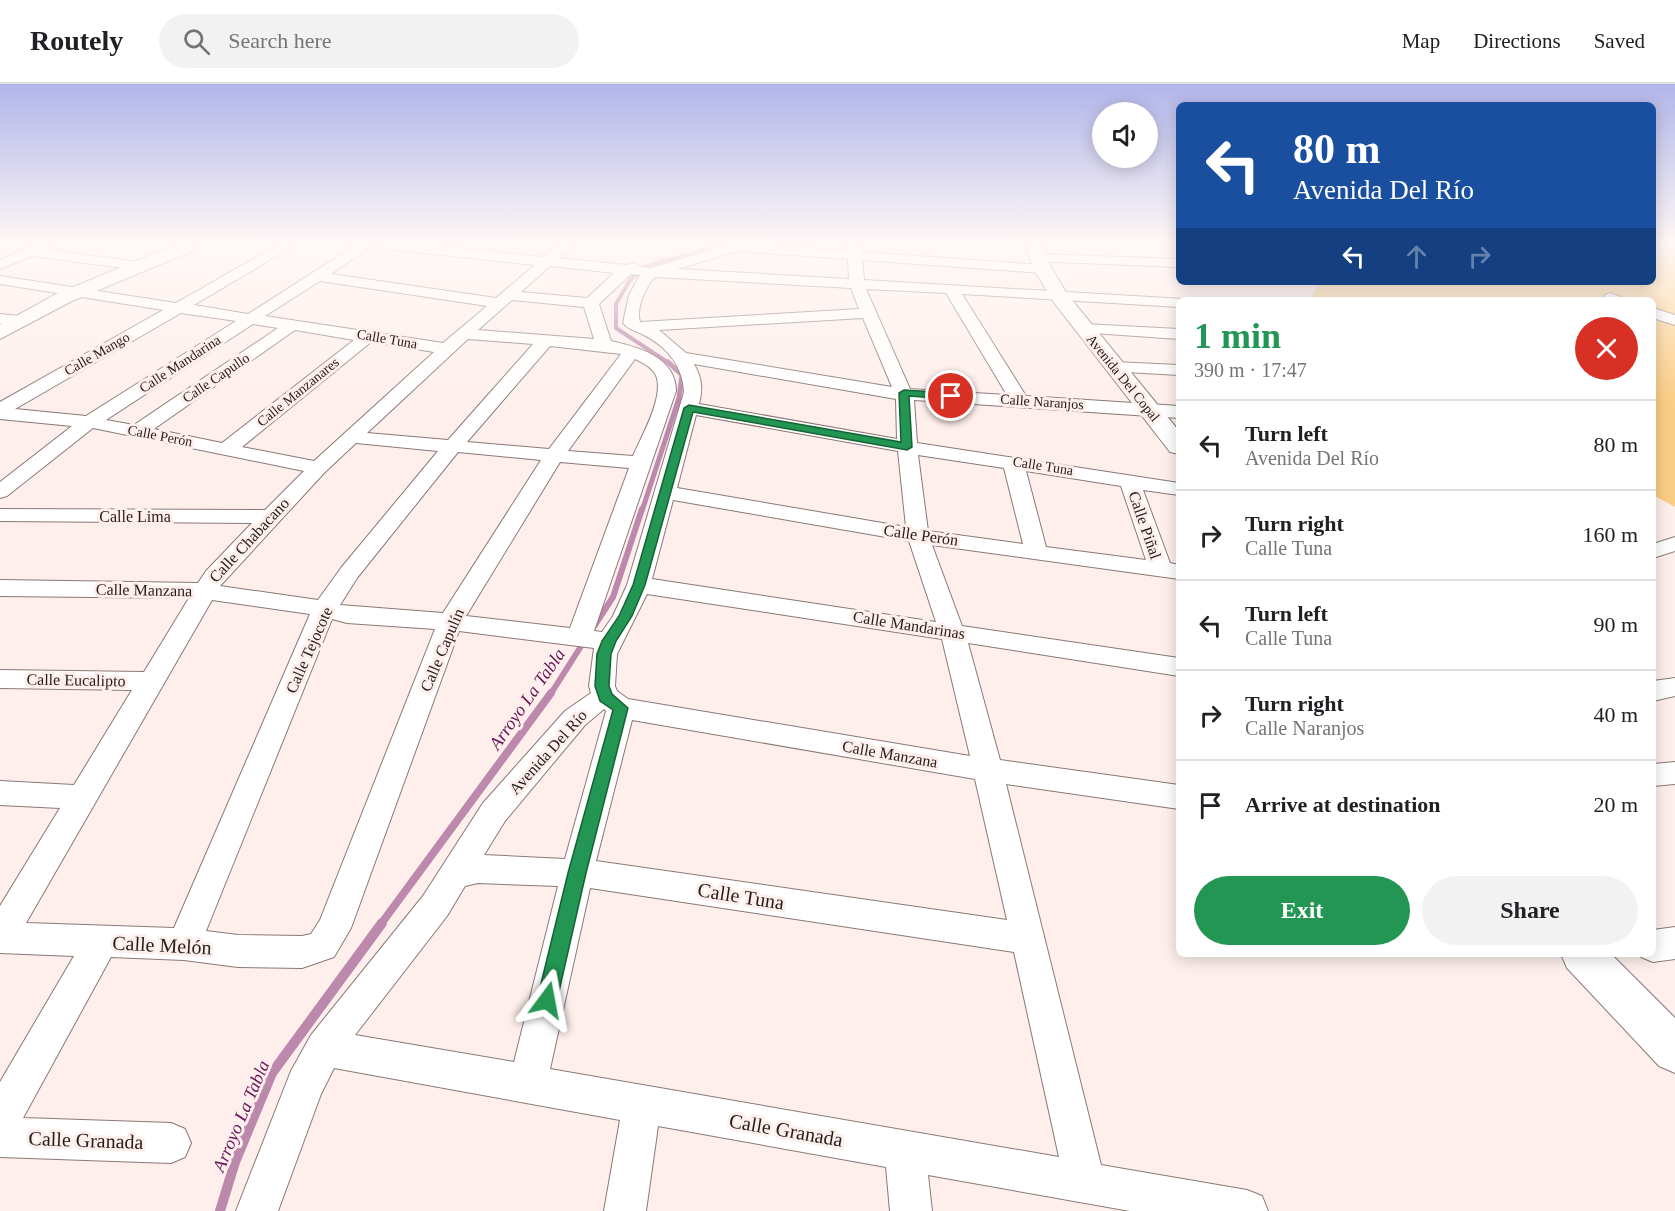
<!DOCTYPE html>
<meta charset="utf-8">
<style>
:root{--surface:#fff;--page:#f2f2f2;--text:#202124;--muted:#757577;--line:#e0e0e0;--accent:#229652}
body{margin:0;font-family:Georgia,serif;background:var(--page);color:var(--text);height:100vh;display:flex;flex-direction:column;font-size:22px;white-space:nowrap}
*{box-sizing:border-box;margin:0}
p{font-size:20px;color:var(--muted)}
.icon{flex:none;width:33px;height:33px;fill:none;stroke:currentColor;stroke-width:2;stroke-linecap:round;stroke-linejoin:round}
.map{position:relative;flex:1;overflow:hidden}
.sheet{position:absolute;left:1176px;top:213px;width:480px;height:660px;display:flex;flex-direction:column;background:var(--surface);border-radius:9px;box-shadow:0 3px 15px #0003}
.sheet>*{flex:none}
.banner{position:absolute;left:1176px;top:18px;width:480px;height:183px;border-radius:9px;box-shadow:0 3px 15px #0003;background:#1a4fa0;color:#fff;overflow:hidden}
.controls{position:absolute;left:1092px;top:18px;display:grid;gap:12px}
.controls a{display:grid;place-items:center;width:66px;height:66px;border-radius:50%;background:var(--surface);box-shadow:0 3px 15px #0003;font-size:30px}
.pin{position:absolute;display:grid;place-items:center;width:51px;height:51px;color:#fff;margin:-26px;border:3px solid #fff;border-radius:50%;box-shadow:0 2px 6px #0007}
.me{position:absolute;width:66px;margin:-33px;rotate:13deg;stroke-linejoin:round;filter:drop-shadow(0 0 4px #0008)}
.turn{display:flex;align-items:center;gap:21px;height:126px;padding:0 18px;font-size:27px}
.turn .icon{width:78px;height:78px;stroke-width:2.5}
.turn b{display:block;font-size:42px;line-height:51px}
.lanes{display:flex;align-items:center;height:57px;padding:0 18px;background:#0003;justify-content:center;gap:30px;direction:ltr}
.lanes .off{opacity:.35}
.round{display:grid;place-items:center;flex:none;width:63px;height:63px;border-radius:32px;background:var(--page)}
.head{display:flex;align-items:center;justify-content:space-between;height:102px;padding:0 18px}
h1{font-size:36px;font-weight:800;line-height:45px;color:var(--accent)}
.cta{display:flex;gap:12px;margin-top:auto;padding:12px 18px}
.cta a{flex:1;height:69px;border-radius:36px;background:var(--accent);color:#fff;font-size:24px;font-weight:800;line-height:69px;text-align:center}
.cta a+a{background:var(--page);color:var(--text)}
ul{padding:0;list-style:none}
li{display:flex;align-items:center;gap:18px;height:90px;padding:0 18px;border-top:2px solid var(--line)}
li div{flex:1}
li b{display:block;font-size:22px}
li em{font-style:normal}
header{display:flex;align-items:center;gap:36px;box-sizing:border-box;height:84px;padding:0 30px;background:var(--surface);border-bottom:2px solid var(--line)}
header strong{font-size:28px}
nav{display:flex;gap:33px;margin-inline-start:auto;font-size:21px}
.search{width:420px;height:54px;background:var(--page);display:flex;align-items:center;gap:15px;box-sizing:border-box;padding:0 21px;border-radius:33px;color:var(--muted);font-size:22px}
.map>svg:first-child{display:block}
</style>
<header>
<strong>Routely</strong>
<div class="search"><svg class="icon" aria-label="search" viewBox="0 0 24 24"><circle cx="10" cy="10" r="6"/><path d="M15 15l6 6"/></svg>Search here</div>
<nav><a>Map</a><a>Directions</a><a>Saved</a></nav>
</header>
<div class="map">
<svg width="1675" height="1127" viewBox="0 0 1675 1127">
<rect width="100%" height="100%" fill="#feefec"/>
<path fill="#fccd84" d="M1653 161H1675V423L1653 411V216H1310L1318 202 1311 198H1653Z"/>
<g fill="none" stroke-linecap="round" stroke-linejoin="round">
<path stroke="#bc88ac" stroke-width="4" d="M670 280 616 244V220L630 196 646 182 723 161"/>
<path stroke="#bc88ac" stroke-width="5" d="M642 427 679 314 682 291 668 278"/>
<path stroke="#bc88ac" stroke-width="6" d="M593 544 613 513 642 425
M550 611 585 556"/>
<path stroke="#bc88ac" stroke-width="8" d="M381 840 551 609"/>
<path stroke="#bc88ac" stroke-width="10" d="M220 1127 235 1078 272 989 382 839"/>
<g stroke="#897976" stroke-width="2">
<path id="minor" d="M34 161H50L47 166 139 178 146 182 139 186 32 172 0 185V176Z
M278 161H295L194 221 248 230 356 161H373L331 190 496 214 535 181 386 165 379 161H428L544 173 558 161H573L559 174 627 181 635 179 642 183 651 184 728 161H770L847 167V161H861V168L1043 181 1050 185 1043 189 862 176 864 196 1184 215 1179 216V223L962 210 1026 312 1179 322V334L914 316 917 359 1179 399V411L1143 406 1170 479 1179 481V495L932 461 962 542 1179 574V592L968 559 1000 676 1179 701V725L1006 700 1101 1081 1247 1106 1262 1112 1268 1127H1130L928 1091 932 1127H890L886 1083 658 1042 646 1127H604L620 1036 334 984 321 1010 278 1127H236L291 987 311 951 423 812 483 719 565 627 591 609 589 602 594 564 459 547 351 844 334 873 302 884 238 883 184 876 111 873 23 1034 171 1039 185 1045 191 1059 185 1073 171 1079 0 1073V998L74 872 0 869V822L60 724 0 721V697L74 701 132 606 0 604V586L144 588 189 514 0 512V496L198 499 206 487 252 439 0 437V425L265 426 304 387 93 344 7 412 0 414V398L72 342 0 335V318L163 226 0 200V192L176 219ZM738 167 848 175 849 195 677 185ZM550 182 614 189 587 214 521 208ZM631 190 640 191 629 211 623 239C629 246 636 247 644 251 667 263 683 282 684 308L627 501 613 532 602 548 594 547 676 307C676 273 638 263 611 257L599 220ZM655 193 851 204 859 225 640 238C636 225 645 203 655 193ZM320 197 487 222 443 259 265 232ZM866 205 946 209 1007 311 910 305ZM512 216 584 223 594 255 478 246ZM181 229 236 237 86 332 15 325ZM863 234 892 303 686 269 659 246ZM253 240 278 244 134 341 106 336ZM295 246 354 256 222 359 154 345ZM468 255 533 260 448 356 367 349ZM371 258 434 268 314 377 242 363ZM550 262 621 270 549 365 467 358ZM635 275C642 278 649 282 654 288 668 307 641 353 633 372L568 367ZM694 280 896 315 897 355 699 320C703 305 702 294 694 280ZM696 331 898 367 906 443 677 404ZM356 359 438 367 341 484 318 516 220 502 325 388ZM458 368 541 376 443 529 340 521 357 494ZM918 371 1004 384 1023 460 928 447ZM560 378 629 384 570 544 466 532ZM1026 387 1121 402 1146 476 1046 463ZM673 416 909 457 936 538 652 495ZM647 510 942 555 970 672 628 615 617 607 615 602 617 570ZM212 516 310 530 174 844 26 839ZM332 535 347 539 435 545 320 836 311 850 302 852 238 851 206 847ZM604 625 606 627 565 775 484 771 505 737 585 641ZM632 636 975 695 1007 836 596 777ZM478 799 558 802 514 978 355 951 447 832 465 802ZM590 804 1014 868 1059 1073 550 985Z
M1038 170 1179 175V183L1033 177 1031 174 1033 171Z
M1610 209 1621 213 1624 216H1604L1605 211Z
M1653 224 1675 231V241L1653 234Z
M0 230 20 232 28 237 20 242 0 240Z
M1084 240 1179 245V255L1078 248 1076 245 1078 242Z
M1114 278 1179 281V291L1108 287 1105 283 1108 279Z
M1675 453V467L1653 474V460Z
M1675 594V612L1653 617V597Z
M1675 678V700L1653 702V680Z
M1675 843V875L1653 878 1641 873 1640 870H1653V846Z"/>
</g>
<g stroke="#897976" stroke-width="2">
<path id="tertiary" d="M176 161H199L197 165 70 218 0 255V241L56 210Z
M1025 161H1042L1052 185 1067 210 1179 347V370L1170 368 1052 216 1034 185Z
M1561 870H1611L1675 934V989L1659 982 1567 884Z"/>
</g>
<use href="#minor" fill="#fff" fill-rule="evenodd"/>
<use href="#tertiary" fill="#fff" fill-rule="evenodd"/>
</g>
<linearGradient id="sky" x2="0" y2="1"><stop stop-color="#b1b5e9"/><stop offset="0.5" stop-color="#fff8f6"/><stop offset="1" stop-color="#fff8f6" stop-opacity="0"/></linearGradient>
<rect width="1675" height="319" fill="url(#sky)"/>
<path fill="#229652" stroke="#166235" stroke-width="1.5" d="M904 306 951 309 956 312 951 315 909 312 912 363 907 366 693 328 645 501 632 532 616 557 611 570 609 602 612 610 628 624 586 789 557 916 554 923 547 926 540 923 537 916 568 789 613 626 600 617 595 602 597 570 602 557 619 532 633 501 684 324 689 321 901 358 899 309Z"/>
<g text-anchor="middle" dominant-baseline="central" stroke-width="6" stroke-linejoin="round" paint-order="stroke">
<g font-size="14" fill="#231c1c" stroke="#feefec">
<text transform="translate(387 255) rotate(10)">Calle Tuna</text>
<text transform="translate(97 270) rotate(-30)">Calle Mango</text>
<text transform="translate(180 280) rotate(-33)">Calle Mandarina</text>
<text transform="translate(216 294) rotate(-34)">Calle Capullo</text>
<text transform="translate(1123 294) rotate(51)">Avenida Del Copal</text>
<text transform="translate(298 308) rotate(-39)">Calle Manzanares</text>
<text transform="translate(1042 318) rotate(4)">Calle Naranjos</text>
<text transform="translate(160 352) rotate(11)">Calle Perón</text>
<text transform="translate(1043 382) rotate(9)">Calle Tuna</text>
</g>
<g font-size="16" fill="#231c1c" stroke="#feefec">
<text x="135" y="432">Calle Lima</text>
<text transform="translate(1145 441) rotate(71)">Calle Piñal</text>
<text transform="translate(921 451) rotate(8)">Calle Perón</text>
<text transform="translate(249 456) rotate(-47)">Calle Chabacano</text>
<text transform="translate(144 506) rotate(1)">Calle Manzana</text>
<text transform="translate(909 541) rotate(9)">Calle Mandarinas</text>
<text transform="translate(309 566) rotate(-66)">Calle Tejocote</text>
<text transform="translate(442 566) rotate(-67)">Calle Capulín</text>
<text transform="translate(76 596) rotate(1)">Calle Eucalipto</text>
<text transform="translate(548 668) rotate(-48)">Avenida Del Río</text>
<text transform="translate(890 670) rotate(10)">Calle Manzana</text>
</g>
<g font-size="18" font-style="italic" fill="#651355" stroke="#feefec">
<text transform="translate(527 615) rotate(-55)">Arroyo La Tabla</text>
<text transform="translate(241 1032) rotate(-67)">Arroyo La Tabla</text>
</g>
<g font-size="20" fill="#231c1c" stroke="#feefec">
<text transform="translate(741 812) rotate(9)">Calle Tuna</text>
<text transform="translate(162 861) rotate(3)">Calle Melón</text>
<text transform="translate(786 1046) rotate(10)">Calle Granada</text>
<text transform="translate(86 1056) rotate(2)">Calle Granada</text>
</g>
</g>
</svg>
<div class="controls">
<a><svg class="icon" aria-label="sound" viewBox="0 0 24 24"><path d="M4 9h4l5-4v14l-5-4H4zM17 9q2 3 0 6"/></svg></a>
</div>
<div class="pin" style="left:951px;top:312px;background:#d93025"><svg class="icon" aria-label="arrive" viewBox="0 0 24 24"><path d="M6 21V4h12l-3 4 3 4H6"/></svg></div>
<svg class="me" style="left:547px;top:916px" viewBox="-20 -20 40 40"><path d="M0-17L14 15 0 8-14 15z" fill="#229652" stroke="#fff" stroke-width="4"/></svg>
<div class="banner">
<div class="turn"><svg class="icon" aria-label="left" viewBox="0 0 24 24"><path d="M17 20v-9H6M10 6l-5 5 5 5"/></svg><div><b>80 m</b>Avenida Del Río</div></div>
<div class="lanes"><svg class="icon" aria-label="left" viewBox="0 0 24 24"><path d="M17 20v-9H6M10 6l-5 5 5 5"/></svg><svg class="icon off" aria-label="ahead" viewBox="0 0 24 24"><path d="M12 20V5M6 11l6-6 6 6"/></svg><svg class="icon off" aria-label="right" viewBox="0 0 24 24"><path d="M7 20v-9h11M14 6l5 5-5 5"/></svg></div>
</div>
<section class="sheet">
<div class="head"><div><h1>1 min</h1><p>390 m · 17:47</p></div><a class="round" style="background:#d93025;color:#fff"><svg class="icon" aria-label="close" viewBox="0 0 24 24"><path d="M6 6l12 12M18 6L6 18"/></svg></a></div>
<ul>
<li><svg class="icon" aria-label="left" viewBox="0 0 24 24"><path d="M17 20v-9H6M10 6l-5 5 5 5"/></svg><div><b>Turn left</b><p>Avenida Del Río</p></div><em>80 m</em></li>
<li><svg class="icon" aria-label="right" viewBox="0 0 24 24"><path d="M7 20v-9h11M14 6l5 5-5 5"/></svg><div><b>Turn right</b><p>Calle Tuna</p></div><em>160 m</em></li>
<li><svg class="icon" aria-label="left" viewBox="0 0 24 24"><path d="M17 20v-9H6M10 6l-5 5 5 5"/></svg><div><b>Turn left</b><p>Calle Tuna</p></div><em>90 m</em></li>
<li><svg class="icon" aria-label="right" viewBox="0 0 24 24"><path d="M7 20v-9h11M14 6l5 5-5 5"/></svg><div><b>Turn right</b><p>Calle Naranjos</p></div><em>40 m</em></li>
<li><svg class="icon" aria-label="arrive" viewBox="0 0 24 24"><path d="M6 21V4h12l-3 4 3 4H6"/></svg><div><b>Arrive at destination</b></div><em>20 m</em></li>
</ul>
<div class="cta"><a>Exit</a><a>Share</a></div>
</section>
</div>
